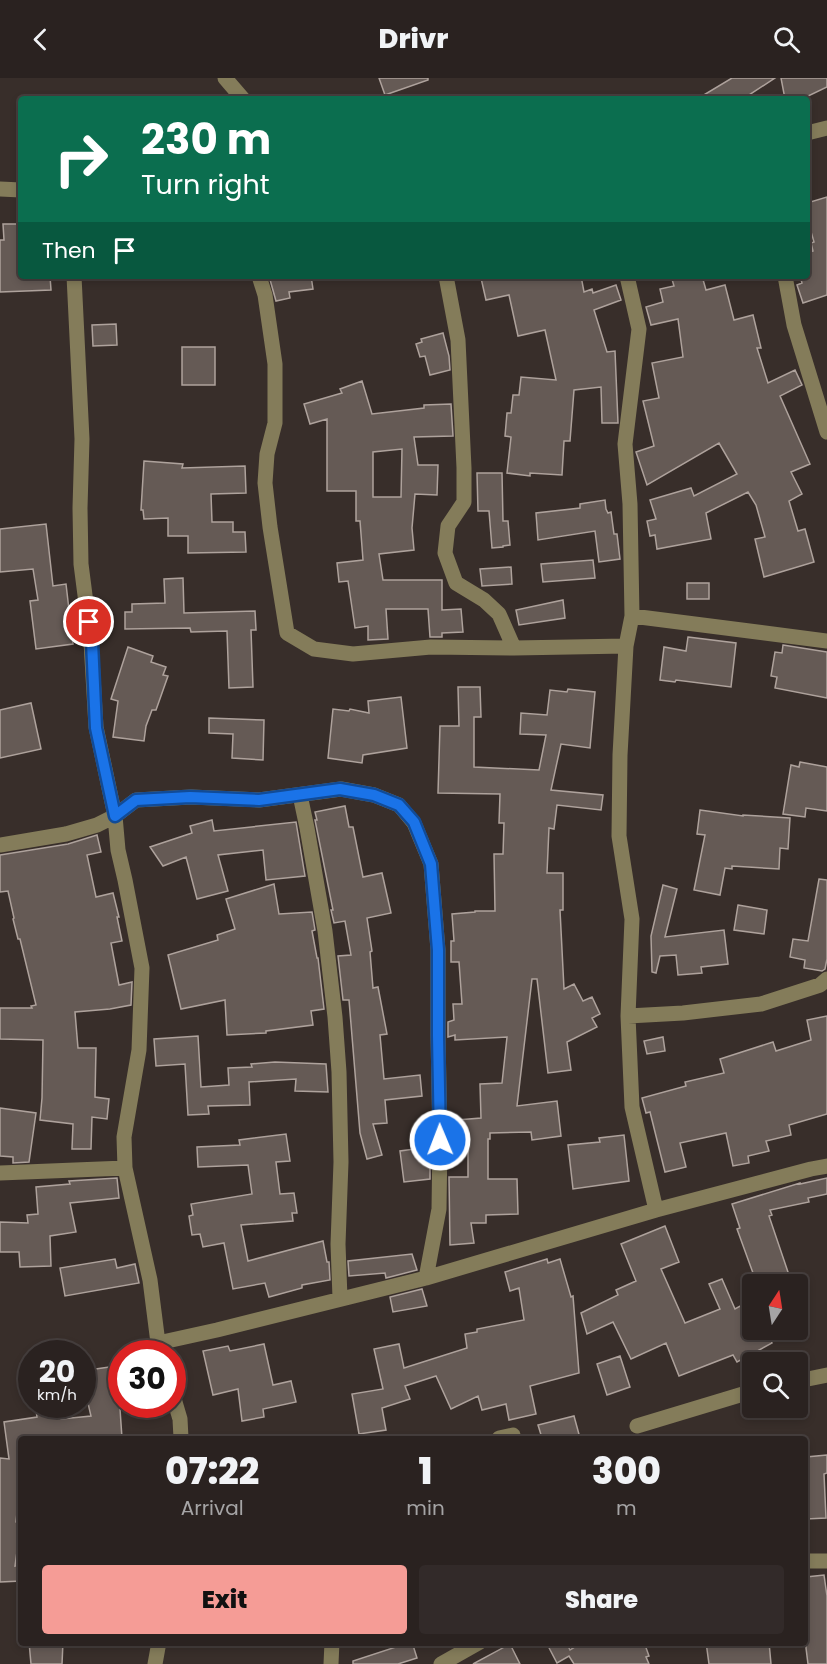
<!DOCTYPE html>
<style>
:root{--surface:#2a2220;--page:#322a29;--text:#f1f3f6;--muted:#a5a4a5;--line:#463f3e;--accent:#f59c96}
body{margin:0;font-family:Poppins,sans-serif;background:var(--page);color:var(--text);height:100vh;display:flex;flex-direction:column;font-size:22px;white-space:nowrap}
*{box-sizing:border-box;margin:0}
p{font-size:20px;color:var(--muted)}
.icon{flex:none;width:33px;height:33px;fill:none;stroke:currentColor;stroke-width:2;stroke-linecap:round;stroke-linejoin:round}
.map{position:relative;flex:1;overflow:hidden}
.panel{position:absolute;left:18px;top:1358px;width:790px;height:210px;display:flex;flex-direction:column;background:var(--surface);border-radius:6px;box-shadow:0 3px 9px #0003,0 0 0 2px var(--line)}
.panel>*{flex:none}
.hud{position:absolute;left:18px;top:18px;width:792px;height:183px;border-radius:6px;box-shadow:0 3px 9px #0003,0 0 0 2px var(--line);background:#0b6e4f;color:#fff;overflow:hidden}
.needle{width:39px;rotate:12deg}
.controls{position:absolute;left:742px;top:1196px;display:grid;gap:12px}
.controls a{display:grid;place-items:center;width:66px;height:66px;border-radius:6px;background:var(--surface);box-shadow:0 3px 9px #0003,0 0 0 2px var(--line);font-size:30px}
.speed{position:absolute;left:18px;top:1262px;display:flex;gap:12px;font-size:30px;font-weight:700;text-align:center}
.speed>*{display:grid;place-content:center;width:78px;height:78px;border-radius:50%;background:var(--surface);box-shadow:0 3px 9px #0003,0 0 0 2px var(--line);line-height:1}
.speed small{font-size:15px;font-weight:400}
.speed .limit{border:9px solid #d22;background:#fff;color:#111}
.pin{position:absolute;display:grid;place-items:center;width:51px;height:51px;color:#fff;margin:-26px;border:3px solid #fff;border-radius:50%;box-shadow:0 2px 6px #0007}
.me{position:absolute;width:66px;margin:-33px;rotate:359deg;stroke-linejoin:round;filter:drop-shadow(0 0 4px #0008)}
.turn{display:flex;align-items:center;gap:21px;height:126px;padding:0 24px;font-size:27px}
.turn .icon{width:78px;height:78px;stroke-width:2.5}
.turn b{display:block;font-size:42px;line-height:51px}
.then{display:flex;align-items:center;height:57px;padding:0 24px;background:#0003;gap:12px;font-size:22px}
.eta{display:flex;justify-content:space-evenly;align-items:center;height:102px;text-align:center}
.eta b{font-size:36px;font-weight:800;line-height:42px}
.button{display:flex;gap:12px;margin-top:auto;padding:12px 24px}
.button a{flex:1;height:69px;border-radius:6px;background:var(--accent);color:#111;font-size:24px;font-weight:800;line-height:69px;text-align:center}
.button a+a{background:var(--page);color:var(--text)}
header{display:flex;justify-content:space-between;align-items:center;height:78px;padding:0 24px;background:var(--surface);font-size:27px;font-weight:800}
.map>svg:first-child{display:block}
</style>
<header><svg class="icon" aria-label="back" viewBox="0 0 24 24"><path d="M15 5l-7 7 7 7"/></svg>Drivr<svg class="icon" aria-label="search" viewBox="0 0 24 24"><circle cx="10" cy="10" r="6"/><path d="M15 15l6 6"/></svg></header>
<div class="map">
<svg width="827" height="1586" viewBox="0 0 827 1586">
<rect width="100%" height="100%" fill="#382e2a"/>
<path fill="#655a55" stroke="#aea29c" stroke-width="1.5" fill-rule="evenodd" d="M379 0H428V2L385 17Z
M732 0H775L743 21H697Z
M781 0H827V9L802 21H785Z
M827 119V217L803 225 797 207 802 205 800 198H807V175L813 173 811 165 814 164 807 140V125Z
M3 146H21V198H50L51 212 0 214V162H4Z
M269 198H311L313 211 289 214 290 220 276 223Z
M490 198H581L584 214 592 211 593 215 616 207 621 222 594 232 607 274 615 273 618 345H602L601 309 574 312 570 363H564L562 397 530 395V398L507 395 511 359 505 358 507 335H511L513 317H519L521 299 556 302 545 252 518 258 509 217 486 222 481 200Z
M671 198H702L706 212 725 207 734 242 753 237 761 270H757L768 305 795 292 802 307 780 318 810 386 791 394 802 416 789 423 798 453 805 451 814 484 764 499 755 461 765 459 756 427 748 414 706 435 711 461 657 471 655 457 650 458 647 443 656 441 650 422 691 410 694 418 737 396 719 365 647 407 636 374 654 368 643 323 659 320 652 285 683 279 678 241 651 247 646 229 663 224 660 211 674 208Z
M116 246 117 267 93 268 92 247Z
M443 255 449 278 450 292 430 297 425 278 420 279 416 266 422 264 421 261Z
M182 269H215V307H182Z
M362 303 372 336 424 330V327L451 326 453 358 414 359 418 387H438L437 417 415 416 412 450 414 472 379 476 383 502H442V532L461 531 463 554 442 555V559H430L428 531H386L388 561 368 562V548L355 550 348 503 339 504 337 485 363 482 360 443H356V413H327V341L310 346 304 326 342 315 340 311ZM402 371 401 419H373V374Z
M144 383 183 386 182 390 245 388 246 415 211 416 212 444H233V454H245L246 474 188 475V458H168V440L144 441 143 432H141Z
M477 395H502L503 443H508L510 467 503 468V469L492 470 489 433H478Z
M605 422 606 431 608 435 611 434 614 456H617L620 481 599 484 595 453 538 462 536 435 580 430V426Z
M46 446 53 508 66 506 73 566 36 571 30 523 38 522 33 491 0 494V451Z
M593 482 595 500 543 504 541 486Z
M511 489 512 506 482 508 480 491Z
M183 500 184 535 255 533 256 552H251L253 609 229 610 227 553 191 554 190 550 125 551V534H132V526L165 525 164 501Z
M687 505H709V521H687Z
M563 522 565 540 519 547 516 532Z
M688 559 736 565 731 609 676 602 675 604 660 602 664 569 686 573Z
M783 567 827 574V620L775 610 777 599 771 598 775 574 782 575Z
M128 569 153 578 151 584 166 589 163 597 168 598 156 632H152L146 648 144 663 113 659 118 623 111 621Z
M458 609H480L481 639H474V689L539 692 546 657 520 656 521 635 547 637 550 612 567 614 568 611 595 614 590 670 561 666 551 712 603 717 601 732 557 727 554 751 549 750 547 795H563V832H560L564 911 574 906 583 923 592 919 600 936 592 940 597 949 567 964 571 992 548 995 537 901H532L517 1028 557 1023 561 1058 532 1062 531 1054 490 1055V1061H488V1101H517L518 1136 486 1137V1145H471L474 1165 450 1167 449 1099H468V1062L458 1063 457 1042 481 1040 480 1006 502 1005 507 959 455 962V957L448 959V944L454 942 453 926H462L459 884H451V863H454L452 836 475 834V833H495L494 776H503L504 745H499L500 716 438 715 440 648H459Z
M401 619 407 670 363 677 362 685 328 680 333 631 349 633 350 631 369 635 368 623Z
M31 625 41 671 0 680V632Z
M209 640 264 642 263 682 232 680 233 656 209 655Z
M800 684 827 689V733L806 730 805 739 783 736 791 687 799 689Z
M345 728 349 749H353L363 799 382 795 391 835 367 840 372 873 370 874 373 910 378 909 387 956 380 957 384 1001 420 997 422 1018 385 1022 387 1045 373 1046 382 1077 367 1081 360 1055 349 922H343L338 878 351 877 345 843 334 845 331 832H333L315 742H317L315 734Z
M700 732 743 738V737L790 740 788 771 780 770 779 791 732 788V791L725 790 720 817 694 812 705 757 697 756Z
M212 742 214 753 296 744 305 798 266 802 263 772 218 777 228 813 197 821 186 779 163 788 150 769 192 755 190 748Z
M97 757 101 774 87 777 96 819 113 815 119 839H117L122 863 111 865 119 907 132 904 131 927 110 931 75 934 78 970H96L95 1019 109 1021 107 1041 92 1039 91 1071H72L73 1046 40 1042 42 1020 43 962 0 961V930H32L31 928 36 927 20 861H18L13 841 14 840 8 813 0 814V777L68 766Z
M819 801 827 802V881L825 891 822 893 804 890 805 882 790 879 793 861 808 863Z
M274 806 279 836 312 834 315 852 312 853 317 880H318L324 931 311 933 313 947 266 953V955L227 957 225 922 181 931 168 877 218 862 217 857 235 851 226 821Z
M663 807 677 811 665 859 724 852 728 886 701 889 702 895 678 897 676 877 660 878 656 895 652 894 651 858Z
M738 827 767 832 764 856 734 852Z
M827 938V1036L789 1047 791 1057 766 1063 769 1073 748 1078 749 1085 733 1088 726 1055 680 1065 686 1089 665 1094 650 1034 646 1035 642 1020 686 1008 685 1004 724 995 720 981 773 964 776 973 811 962 807 942Z
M198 958 201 1009 229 1007 228 990 252 989 251 986 275 984 326 986 328 1014 295 1013 296 1001 249 1004 250 1027 208 1028 209 1036 188 1037 185 986 156 988 154 961Z
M663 959 665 973 647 976 644 963Z
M0 1030 36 1035 29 1084 13 1085V1079L0 1078Z
M286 1056 290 1083 276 1084 280 1116 294 1115 297 1135H292L293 1143 241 1147 248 1183 323 1163 327 1184H329L330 1202 302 1207V1210L269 1219 265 1205 233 1211 224 1165 203 1169 200 1156 192 1157 189 1138 193 1137 191 1126 252 1116 248 1087 198 1089 197 1069 240 1067 239 1062Z
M624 1057 629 1103 573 1111 568 1067 600 1064 599 1060Z
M430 1069V1101L404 1104 400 1073Z
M117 1100 119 1120 70 1125 76 1154 50 1158 51 1188 20 1189 19 1174H0V1144L28 1145 27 1137 38 1136 36 1109 70 1106 69 1103Z
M827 1100V1116L808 1120 809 1124 770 1132 772 1137 769 1138 790 1200 772 1206H757L737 1151 740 1150 732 1126 800 1105V1106Z
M665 1148 679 1184 661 1191 685 1245 720 1231 709 1206 722 1201 735 1231 753 1221V1251H765L772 1265 737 1284 733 1277 679 1298 666 1265 631 1281 613 1244 587 1256 581 1235 618 1217 616 1212 636 1203 621 1166Z
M412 1176 417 1192 386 1200 385 1195 349 1198 348 1183Z
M115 1181 117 1190 135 1186 139 1205 65 1218 60 1190Z
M547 1181 548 1185 560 1181 571 1219 573 1218 579 1295 530 1308 536 1336 509 1342 506 1326 482 1332 478 1318 451 1331 436 1298 405 1308 410 1321 382 1330 386 1352 359 1356 352 1316 383 1311 374 1271 399 1266 404 1290 467 1270 465 1256 477 1254V1251L524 1242 519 1210 510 1213 505 1194Z
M422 1211 427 1228 393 1234 390 1219Z
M264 1266 273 1307 291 1303 296 1324 263 1331 264 1339 242 1343 238 1311 213 1317 203 1273 228 1268 230 1273Z
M620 1278 630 1309 607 1317 597 1286Z
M116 1288 122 1311V1331H120L122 1360H52V1358L21 1360V1398L16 1444 21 1445 15 1488 21 1487V1503L0 1504V1380L9 1381 4 1344 37 1339 35 1326H58L61 1341 91 1338 82 1300V1293Z
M574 1338 580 1360H542L538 1347Z
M827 1377V1395L824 1396 826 1440 806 1441V1379Z
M824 1497 827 1518V1586H808L806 1570V1559L808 1558 806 1542V1499Z
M29 1564H63L62 1586H31Z
M405 1564H412L417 1580 398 1586H353V1583L396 1569V1567Z
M546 1564H566L570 1572 583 1564H644L649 1578 646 1579 649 1586H574L569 1578 557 1585Z
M706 1564H769L771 1586H709Z
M510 1566 520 1586H473Z"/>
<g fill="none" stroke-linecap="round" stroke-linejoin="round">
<path stroke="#847c5a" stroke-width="15" d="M225 0 243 21
M807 55 827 50
M0 111 21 112
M74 198 82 361 80 430 81 486 91 564 96 649 115 738 118 772 125 802 142 890 139 972 124 1059 125 1090 150 1202 158 1265 161 1275
M259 198 265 217 275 286V345L267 376 265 405 270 449 287 555 314 571 353 576 431 569 514 570 626 568
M446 198 458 262 464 390V424L448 448 445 475 456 505 484 522 499 536 514 570
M627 198 639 251 625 366 630 426 632 538 626 568 620 677 619 758 632 841 628 938 632 1029 656 1132
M785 198 794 247 827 354
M632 538 827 563
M300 717 307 750 325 853 335 939 339 994 341 1084 338 1166 340 1220
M0 767 66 756 97 747 115 738 136 722 191 719 259 722 341 711 374 717 399 727 414 745 431 786 438 872V958L440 1062 439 1131 426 1200
M628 938 683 935 761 926 820 907 827 901
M0 1095 125 1090
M158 1265 217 1252 426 1200 656 1132 811 1091 827 1088
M798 1303 827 1297
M172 1314 180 1341 181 1360
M637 1348 753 1313
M499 1360 513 1357
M806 1483H827
M155 1586 159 1564
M331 1586 332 1564
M441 1586 480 1564"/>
</g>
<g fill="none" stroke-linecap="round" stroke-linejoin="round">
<g stroke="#114b97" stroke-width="15">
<path id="route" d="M89 544 92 564 96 650 115 738 136 722 190 719 259 722 340 711 374 717 399 727 414 744 431 786 438 872V958L440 1062"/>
</g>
<use href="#route" stroke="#1a73e8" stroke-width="10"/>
</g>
</svg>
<div class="controls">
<a><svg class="needle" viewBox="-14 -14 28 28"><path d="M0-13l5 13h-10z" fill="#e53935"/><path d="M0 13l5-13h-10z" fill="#a5a4a5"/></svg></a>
<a><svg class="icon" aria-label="search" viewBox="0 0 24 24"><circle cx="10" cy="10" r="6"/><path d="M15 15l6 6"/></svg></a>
</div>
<div class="speed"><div>20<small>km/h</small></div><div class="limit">30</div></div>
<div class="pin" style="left:89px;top:544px;background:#d93025"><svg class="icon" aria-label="arrive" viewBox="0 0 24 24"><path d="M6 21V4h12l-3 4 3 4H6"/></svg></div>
<svg class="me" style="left:440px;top:1062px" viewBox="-20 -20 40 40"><circle r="17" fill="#1a73e8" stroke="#fff" stroke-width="3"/><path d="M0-11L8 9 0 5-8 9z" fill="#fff"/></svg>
<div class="hud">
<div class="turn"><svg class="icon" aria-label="right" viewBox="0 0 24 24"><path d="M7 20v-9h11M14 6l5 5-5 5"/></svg><div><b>230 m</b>Turn right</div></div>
<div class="then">Then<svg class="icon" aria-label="arrive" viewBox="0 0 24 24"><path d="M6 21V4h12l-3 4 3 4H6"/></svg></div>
</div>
<section class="panel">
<div class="eta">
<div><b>07:22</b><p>Arrival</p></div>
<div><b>1</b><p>min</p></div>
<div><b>300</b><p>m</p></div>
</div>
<div class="button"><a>Exit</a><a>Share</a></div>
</section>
</div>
